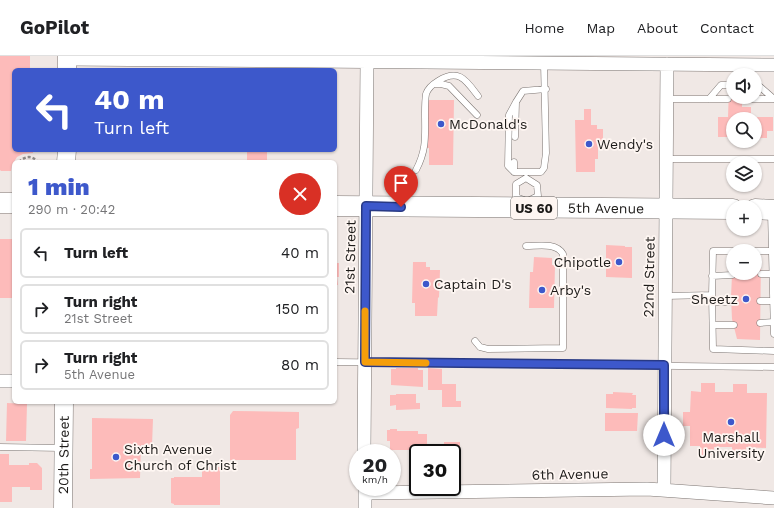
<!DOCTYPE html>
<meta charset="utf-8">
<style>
:root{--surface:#fff;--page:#f6f6f6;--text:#202124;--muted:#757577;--line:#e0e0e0;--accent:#3d58cb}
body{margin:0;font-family:"Work Sans",sans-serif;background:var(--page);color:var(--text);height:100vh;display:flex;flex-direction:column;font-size:15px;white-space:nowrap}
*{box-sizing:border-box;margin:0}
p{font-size:13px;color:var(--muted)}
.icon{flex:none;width:22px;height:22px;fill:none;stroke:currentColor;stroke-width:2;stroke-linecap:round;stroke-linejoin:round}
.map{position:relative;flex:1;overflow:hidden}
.drawer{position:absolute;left:12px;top:104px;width:325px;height:244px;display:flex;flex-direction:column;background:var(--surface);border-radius:6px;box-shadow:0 1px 3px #0004}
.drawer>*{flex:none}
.banner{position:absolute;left:12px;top:12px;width:325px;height:84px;border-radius:6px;box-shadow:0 1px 3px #0004;background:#3d58cb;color:#fff;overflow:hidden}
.controls{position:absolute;left:726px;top:12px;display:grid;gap:8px}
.controls a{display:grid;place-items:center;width:36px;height:36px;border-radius:50%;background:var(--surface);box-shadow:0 1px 3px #0004;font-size:20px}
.speed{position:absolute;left:349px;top:388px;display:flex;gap:8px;font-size:20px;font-weight:700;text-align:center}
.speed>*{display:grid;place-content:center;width:52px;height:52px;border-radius:50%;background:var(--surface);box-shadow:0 1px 3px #0004;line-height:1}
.speed small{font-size:10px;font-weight:400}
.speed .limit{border:2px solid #111;border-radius:6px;background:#fff;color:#111}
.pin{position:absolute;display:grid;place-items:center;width:34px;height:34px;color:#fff;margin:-41px -17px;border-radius:50% 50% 50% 0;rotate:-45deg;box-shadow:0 0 4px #0007}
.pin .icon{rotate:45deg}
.me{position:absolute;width:44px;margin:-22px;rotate:0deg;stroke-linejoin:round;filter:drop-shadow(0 0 3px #0008)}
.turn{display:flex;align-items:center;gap:14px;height:84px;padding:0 16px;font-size:18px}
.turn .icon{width:52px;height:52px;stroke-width:2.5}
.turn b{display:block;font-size:28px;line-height:34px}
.round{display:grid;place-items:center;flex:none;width:42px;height:42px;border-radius:21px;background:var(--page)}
.overview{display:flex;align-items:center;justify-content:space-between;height:68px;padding:0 16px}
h1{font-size:24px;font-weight:800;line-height:30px;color:var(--accent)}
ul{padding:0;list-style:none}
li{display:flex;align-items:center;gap:12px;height:50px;margin:0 8px 6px;padding:0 8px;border:2px solid var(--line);border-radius:6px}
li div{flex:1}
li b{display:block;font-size:15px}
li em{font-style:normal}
header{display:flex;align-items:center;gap:24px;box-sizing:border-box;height:56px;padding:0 20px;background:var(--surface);border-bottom:1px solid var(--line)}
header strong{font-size:19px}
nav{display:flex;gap:22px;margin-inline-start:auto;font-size:14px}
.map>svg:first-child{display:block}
</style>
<header>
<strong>GoPilot</strong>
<nav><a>Home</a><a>Map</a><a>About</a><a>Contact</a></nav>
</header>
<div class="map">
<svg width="774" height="452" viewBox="0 0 774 452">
<rect width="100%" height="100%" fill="#f0e8e5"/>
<path fill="#fdbbba" d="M0 0H30V14H14V94H33V97L23 98 17 101 12 109 11 115H1L0 114Z
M729 33H733V41H742V51H751V61H773V75H767V82H755V63H733V81H718V61H728Z
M428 44H454L453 109H429V92H427Z
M584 53H591V69H597V73H603V92H598V103H595V116H576L575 64H584Z
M247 94H267V105L247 104Z
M0 183H14V242H0Z
M606 189 625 190V191H632V222L606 221Z
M335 194H337V207H339V221H337L338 229H335Z
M755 200H761L760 284 737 283 732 263 731 241 732 219 733 217H755Z
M534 201 552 202V209H555L554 252H529L530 216H533Z
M413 206H426V211H430V214H440L439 242 438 241 437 260H415V247H412Z
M396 312H418V314H423V331L391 329V313H396Z
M428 312 442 313V328H456V345H461V351H442V334H428Z
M701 327H715V336H733V328H747V337H767L766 392 746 391V399H732V391H714V399H700V390H690V370H683V356H690L691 335 701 336Z
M613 336 633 337 632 339H636V352H632V353L606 352V338H613Z
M396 338H416V347H420V353L396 354V349L390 350V339H396Z
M7 347 27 348 26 385H6Z
M233 355 299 356V372L296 373V404H230V359Z
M605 357H638L637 375H605Z
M92 362 153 363 152 390 141 389 140 422 90 423V413H92Z
M390 373H397V375H418V378H427V394H390V385H387V374H390Z
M444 386H460V396H444Z
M0 398H9V409H29V407H37L42 412V434H30V431H12V446H0Z
M202 411H220V449H174V448L171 447V422H174V421H202Z"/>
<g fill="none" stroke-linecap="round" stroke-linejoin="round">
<g stroke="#7c7572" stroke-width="7">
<path id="service" d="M436 28H441L449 30 477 59
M755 29H758L774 43
M667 43H728
M709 43 721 29H733
M742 43H774
M515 81 516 46 523 35 546 33
M666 103H774
M514 106V116H541L544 112 546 97 544 7
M416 114C427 93 425 80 425 57 425 51 425 44 426 38 428 32 433 28 438 25 459 12 466 24 478 40
M514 116 508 110 509 59 516 46
M526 122 537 129 538 140 528 145
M524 144 516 141V128L526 122
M771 156 774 278
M761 218H774
M712 220 732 219
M712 239 713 195H774
M665 240 712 239 713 293 774 295
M760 245H773
M712 246H731
M760 267 774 266
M713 269H734
M475 285 480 291 488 293 563 292V198C556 186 538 190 526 190
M335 306 774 311
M0 391 62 392"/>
</g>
<g stroke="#7c7572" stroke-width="14">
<path id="minor" d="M67 3 774 9
M0 325H14
M364 397 367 5
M664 434 667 8
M366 437 647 433 774 442
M365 452V431"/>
</g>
<g stroke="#7c7572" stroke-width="19">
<g id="secondary">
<path d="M67 14V0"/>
<path d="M66 106 67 94"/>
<path id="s1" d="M63 452 64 346"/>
</g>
</g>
<g stroke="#7c7572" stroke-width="21">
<g id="primary">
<path d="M0 147H14"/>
<path id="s2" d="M335 150 733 153"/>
<path d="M755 153 774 154"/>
</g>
</g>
<path stroke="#8d8886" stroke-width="2.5" stroke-dasharray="3 2" stroke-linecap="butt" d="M19 106C25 100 32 99 38 106"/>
<use href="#service" stroke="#fff" stroke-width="6"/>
<use href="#minor" stroke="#fff" stroke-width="13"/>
<use href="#secondary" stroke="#fff" stroke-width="18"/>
<use href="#primary" stroke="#fff" stroke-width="20"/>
</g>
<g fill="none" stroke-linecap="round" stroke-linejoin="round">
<g stroke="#283984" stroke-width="10">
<path id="route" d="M401 151 366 150 365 306 664 309V379"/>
</g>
<use href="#route" stroke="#3d58cb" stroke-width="7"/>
<path stroke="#f59e0b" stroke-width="7" d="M365 255V306L426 307"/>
</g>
<g fill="#3d58cb" stroke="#fef6f2" stroke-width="1.5">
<circle cx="441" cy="68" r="4"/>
<circle cx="589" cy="88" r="4"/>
<circle cx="619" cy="206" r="4"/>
<circle cx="426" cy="228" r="4"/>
<circle cx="542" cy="234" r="4"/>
<circle cx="746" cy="243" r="4"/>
<circle cx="731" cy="366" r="4"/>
<circle cx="116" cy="401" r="4"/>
</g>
<g text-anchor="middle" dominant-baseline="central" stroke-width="3.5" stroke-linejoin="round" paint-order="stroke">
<rect fill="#fef6f2" stroke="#605d5a" stroke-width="1" x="511" y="141" width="46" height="22" rx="3"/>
<g font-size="13" font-weight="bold" fill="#1d1b19">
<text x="534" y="152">US 60</text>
</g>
<g font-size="14" fill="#1d1b19" stroke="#fef6f2" text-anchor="start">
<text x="449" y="68">McDonald's</text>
<text x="597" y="88">Wendy's</text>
<text x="611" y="206" text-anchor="end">Chipotle</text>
<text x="434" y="228">Captain D's</text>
<text x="550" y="234">Arby's</text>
<text x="738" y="243" text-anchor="end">Sheetz</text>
<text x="731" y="381" text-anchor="middle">Marshall<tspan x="731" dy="16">University</tspan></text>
<text x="124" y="393">Sixth Avenue<tspan x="124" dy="16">Church of Christ</tspan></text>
</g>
<g font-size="14" fill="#1d1b19" stroke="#fef6f2">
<text stroke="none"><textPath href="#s2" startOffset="271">5th Avenue</textPath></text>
<text transform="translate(350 201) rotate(-89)">21st Street</text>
<text transform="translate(649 221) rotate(-89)">22nd Street</text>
<text stroke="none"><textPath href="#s1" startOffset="53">20th Street</textPath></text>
<text transform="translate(570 418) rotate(-1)">6th Avenue</text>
</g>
</g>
</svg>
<div class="controls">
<a><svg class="icon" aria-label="sound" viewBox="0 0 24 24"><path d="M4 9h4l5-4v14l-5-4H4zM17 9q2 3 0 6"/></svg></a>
<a><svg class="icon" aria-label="search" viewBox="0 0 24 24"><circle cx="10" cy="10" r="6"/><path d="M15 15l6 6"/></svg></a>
<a><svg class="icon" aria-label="layers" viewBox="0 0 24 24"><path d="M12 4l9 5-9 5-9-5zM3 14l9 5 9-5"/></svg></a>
<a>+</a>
<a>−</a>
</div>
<div class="speed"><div>20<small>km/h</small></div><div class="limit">30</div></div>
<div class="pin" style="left:401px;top:151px;background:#d93025"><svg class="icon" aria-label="arrive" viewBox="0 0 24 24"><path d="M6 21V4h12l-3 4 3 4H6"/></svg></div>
<svg class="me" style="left:664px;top:379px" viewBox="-20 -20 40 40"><circle r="19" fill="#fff"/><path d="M0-13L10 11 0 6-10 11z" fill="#3d58cb"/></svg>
<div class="banner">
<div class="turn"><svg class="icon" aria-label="left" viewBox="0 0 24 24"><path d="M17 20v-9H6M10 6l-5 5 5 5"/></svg><div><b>40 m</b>Turn left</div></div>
</div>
<section class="drawer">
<div class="overview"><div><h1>1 min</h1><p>290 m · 20:42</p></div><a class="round" style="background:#d93025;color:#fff"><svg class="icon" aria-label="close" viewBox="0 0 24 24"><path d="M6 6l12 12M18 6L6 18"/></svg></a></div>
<ul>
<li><svg class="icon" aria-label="left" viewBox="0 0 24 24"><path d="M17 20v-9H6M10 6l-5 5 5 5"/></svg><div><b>Turn left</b></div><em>40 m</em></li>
<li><svg class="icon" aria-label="right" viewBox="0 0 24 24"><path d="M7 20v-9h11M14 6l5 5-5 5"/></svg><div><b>Turn right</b><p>21st Street</p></div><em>150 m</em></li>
<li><svg class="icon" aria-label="right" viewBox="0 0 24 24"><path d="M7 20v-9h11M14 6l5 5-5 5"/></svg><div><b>Turn right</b><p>5th Avenue</p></div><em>80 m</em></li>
</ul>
</section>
</div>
